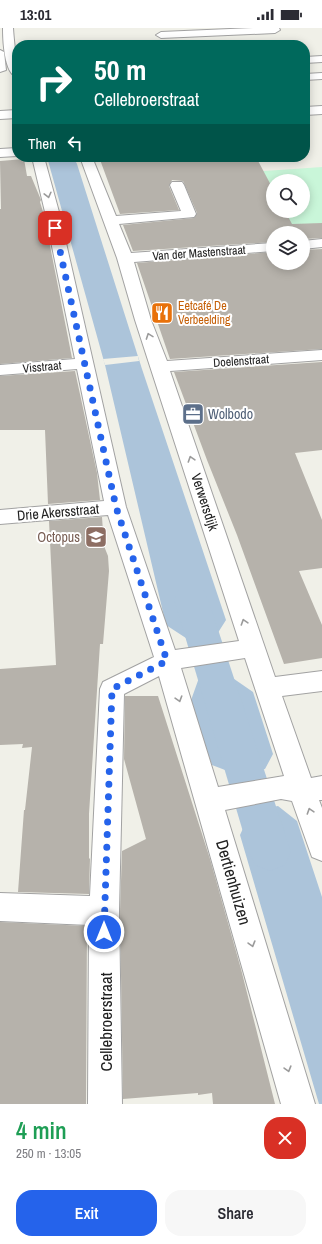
<!DOCTYPE html>
<meta charset="utf-8">
<style>
:root{--surface:#fff;--page:#f7f7f7;--text:#2b2b33;--muted:#7c7c81;--accent:#2563eb}
body{margin:0;font-family:"Archivo Narrow",sans-serif;background:var(--page);color:var(--text);height:100vh;display:flex;flex-direction:column;font-size:15px;white-space:nowrap}
*{box-sizing:border-box;margin:0}
p{font-size:13px;color:var(--muted)}
.icon{flex:none;width:22px;height:22px;fill:none;stroke:currentColor;stroke-width:2;stroke-linecap:round;stroke-linejoin:round}
.map{position:relative;height:1076px;overflow:hidden}
.details{display:flex;flex-direction:column;background:var(--surface);flex:1}
.details>*{flex:none}
.top-card{position:absolute;left:12px;top:12px;width:298px;height:122px;border-radius:16px;box-shadow:0 2px 10px #0003;background:#00695c;color:#fff;overflow:hidden}
.fabs{position:absolute;left:266px;top:146px;display:grid;gap:8px}
.fabs a{display:grid;place-items:center;width:44px;height:44px;border-radius:50%;background:var(--surface);box-shadow:0 2px 10px #0003;font-size:20px}
.pin{position:absolute;display:grid;place-items:center;width:34px;height:34px;color:#fff;margin:-17px;border-radius:8px;box-shadow:0 2px 6px #0006}
.me{position:absolute;width:44px;margin:-22px;rotate:0deg;stroke-linejoin:round;filter:drop-shadow(0 0 3px #0008)}
.turn{display:flex;align-items:center;gap:14px;height:84px;padding:0 16px;font-size:18px}
.turn .icon{width:52px;height:52px;stroke-width:2.5}
.turn b{display:block;font-size:28px;line-height:34px}
.then{display:flex;align-items:center;height:38px;padding:0 16px;background:#0003;gap:8px;font-size:15px}
.round{display:grid;place-items:center;flex:none;width:42px;height:42px;border-radius:16px;background:var(--page)}
.head{display:flex;align-items:center;justify-content:space-between;height:68px;padding:0 16px}
h1{font-size:24px;font-weight:600;line-height:30px;color:#1e9e55}
.button{display:flex;gap:8px;margin-top:auto;padding:8px 16px}
.button a{flex:1;height:46px;border-radius:16px;background:var(--accent);color:#fff;font-size:16px;font-weight:600;line-height:46px;text-align:center}
.button a+a{background:var(--page);color:var(--text)}
.status{display:flex;justify-content:space-between;align-items:center;height:28px;padding:0 20px;background:var(--surface);direction:ltr}
.status svg{height:11px;fill:currentColor}
.map>svg:first-child{display:block}
</style>
<div class="status"><b>13:01</b><svg viewBox="0 0 49 12"><path d="M0 12V9h3v3zM5 12V6h3v6zM10 12V3h3v9zM15 12V0h3v12zM26 1h20v11H26zM47 4h2v5h-2z"/></svg></div>
<div class="map">
<svg width="322" height="1076" viewBox="0 0 322 1076">
<rect width="100%" height="100%" fill="#f0f0e8"/>
<path fill="#c9f6d9" d="M322 139V196L321 195 274 201 281 183H303V153H273V175L238 145Z"/>
<path fill="#acc4da" d="M47 129H71L74 130 77 136 142 341 226 592 214 611 192 614 166 597 105 337Z
M224 644 253 664 273 726 265 741 238 747 212 737 190 675 200 647Z
M278 778 297 793 322 869V1076H319L240 807 251 783Z"/>
<path fill="#f0f0e8" d="M138 328 139 333 105 337 103 331Z"/>
<g fill="none" stroke-linecap="round" stroke-linejoin="round">
<path fill="#acc4da" fill-rule="evenodd" d="M191 559 203 562 208 571 291 824 285 837 270 843 255 837 249 824 174 571 179 562Z"/>
</g>
<path fill="#b6b2ab" d="M99 129H256L273 161V183H285L292 196 322 195V210L303 211V205H273V214L133 223 123 197 194 190 197 185 183 153 172 152 169 158 179 182 120 186Z
M24 131 27 148H31L41 172 40 174 44 187 72 330 0 336V181H1L0 133Z
M322 221V321L170 331 137 235 273 224V235H303V222Z
M322 334V422L295 425 322 492V540L299 543 322 597V630L284 636 237 507 207 432 174 344Z
M75 343 97 445 100 472 48 476 45 402H0V348Z
M102 489 104 518 108 528 109 543 103 616H100L89 786V831L90 830 89 866 18 864 24 782H25L32 719 22 720 23 716 0 717V641L56 637 49 493Z
M125 668H158L210 831 241 941 275 1076H213L212 1065 198 1067V1065L123 1071 120 883 122 823 146 811 124 731Z
M0 894 87 898 86 1076H0Z"/>
<g fill="none" stroke-linecap="round" stroke-linejoin="round">
<g stroke="#a2a2a2" stroke-width="2">
<path id="lane" d="M0 22 4 24 6 42 0 44Z"/>
</g>
<g stroke="#a2a2a2" stroke-width="2">
<path id="street" d="M3 0H13C14 17 17 33 17 49 4 46 3 11 3 0Z
M253 0H279L280 2 275 5 161 10 156 7 161 4Z
M322 28V34L305 35V29Z
M322 45V51L305 52V46Z
M322 78V86L305 87V79Z
M17 82V90L0 91V83Z
M17 120V128L0 129V121Z
M32 129H44L59 184 126 479 175 622 239 613 135 292 117 230 80 129H92L116 188 181 183 170 157 172 154H182L184 157 196 186 194 189 119 196 131 225 273 215V223L134 234 151 292 167 333 322 322V332L170 343 275 649 322 643V663L282 668 311 750 322 748V772H319L322 780V833L312 829 292 773 281 771 225 782 315 1076H281L159 648 124 666 119 883 122 1076H88L89 897 0 893V865L90 868 100 661 103 654 154 629 108 487 0 496V482L104 473 77 341 0 347V337L75 331 45 184ZM245 630 284 748 218 759 181 640Z
M322 211V219L303 221V213Z"/>
</g>
<use href="#lane" fill="#fff" fill-rule="evenodd"/>
<use href="#street" fill="#fff" fill-rule="evenodd"/>
</g>
<defs><path id="oneway-chevron" d="M-2-3.5L2.5 0L-2 3.5" fill="none" stroke-width="1.6" stroke-linecap="round" stroke-linejoin="round"/></defs>
<g stroke="#9b9b9b">
<use href="#oneway-chevron" transform="translate(48 167) rotate(76)"/>
<use href="#oneway-chevron" transform="translate(149 308) rotate(-110)"/>
<use href="#oneway-chevron" transform="translate(191 431) rotate(-108)"/>
<use href="#oneway-chevron" transform="translate(244 594) rotate(-108)"/>
<use href="#oneway-chevron" transform="translate(179 671) rotate(73)"/>
<use href="#oneway-chevron" transform="translate(310 783) rotate(-108)"/>
<use href="#oneway-chevron" transform="translate(252 916) rotate(74)"/>
<use href="#oneway-chevron" transform="translate(288 1041) rotate(74)"/>
</g>
<g fill="none" stroke-linecap="round" stroke-linejoin="round">
<path stroke="#2563eb" stroke-width="7" stroke-dasharray="0 12.6" d="M55 200 116 479 167 633 112 661 104 904"/>
</g>
<defs>
<g id="restaurant-square" transform="scale(1.15)"><rect x="-9" y="-9" width="18" height="18" rx="4" fill="#e8710a" stroke="#fff"/><path d="M-5-6h1v4h1v-4h1v4h1v-4h1v5L-1.5 .5V6h-2V.5L-5-1ZM5-6V6H3V1.5H1.5Q1.5-4 5-6Z" fill="#fff"/></g>
<g id="office-square" transform="scale(1.15)"><rect x="-9" y="-9" width="18" height="18" rx="4" fill="#5c6f8a" stroke="#fff"/><path d="M-6-3h4V-5.5h4V-3h4V5H-6ZM-1-4.5V-3h2v-1.5ZM-6 0V1H6V0Z" fill="#fff"/></g>
<g id="school-square" transform="scale(1.15)"><rect x="-9" y="-9" width="18" height="18" rx="4" fill="#8d6e63" stroke="#fff"/><path d="M0-5L7-2L0 1L-7-2ZM-4 1L0 2.5L4 1V4Q0 6-4 4Z" fill="#fff"/></g>
</defs>
<g fill-rule="evenodd">
<use href="#restaurant-square" x="162" y="285"/>
<use href="#office-square" x="193" y="386"/>
<use href="#school-square" x="96" y="509"/>
</g>
<g text-anchor="middle" dominant-baseline="central" stroke-width="4" stroke-linejoin="round" paint-order="stroke">
<g font-size="12" fill="#212121" stroke="#fff">
<text transform="translate(199 225) rotate(-4)">Van der Mastenstraat</text>
<text transform="translate(241 333) rotate(-4)">Doelenstraat</text>
<text transform="translate(42 339) rotate(-5)">Visstraat</text>
</g>
<g font-size="12" fill="#c56008" stroke="#fff" text-anchor="start">
<text x="178" y="278">Eetcafé De<tspan x="178" dy="14">Verbeelding</tspan></text>
</g>
<g font-size="14" fill="#4e5e75" stroke="#fff" text-anchor="start">
<text x="208" y="386">Wolbodo</text>
</g>
<g font-size="14" fill="#212121" stroke="#fff">
<text transform="translate(205 474) rotate(72)">Verwersdijk</text>
<text transform="translate(58 484) rotate(-5)">Drie Akersstraat</text>
</g>
<g font-size="14" fill="#785e54" stroke="#fff" text-anchor="end">
<text x="80" y="509">Octopus</text>
</g>
<g font-size="17" fill="#212121" stroke="#fff">
<text transform="translate(234 854) rotate(74)">Dertienhuizen</text>
<text transform="translate(105 994) rotate(-90)">Cellebroerstraat</text>
</g>
</g>
</svg>
<div class="fabs">
<a><svg class="icon" aria-label="search" viewBox="0 0 24 24"><circle cx="10" cy="10" r="6"/><path d="M15 15l6 6"/></svg></a>
<a><svg class="icon" aria-label="layers" viewBox="0 0 24 24"><path d="M12 4l9 5-9 5-9-5zM3 14l9 5 9-5"/></svg></a>
</div>
<div class="pin" style="left:55px;top:200px;background:#d93025"><svg class="icon" aria-label="arrive" viewBox="0 0 24 24"><path d="M6 21V4h12l-3 4 3 4H6"/></svg></div>
<svg class="me" style="left:104px;top:904px" viewBox="-20 -20 40 40"><circle r="17" fill="#2563eb" stroke="#fff" stroke-width="3"/><path d="M0-11L8 9 0 5-8 9z" fill="#fff"/></svg>
<div class="top-card">
<div class="turn"><svg class="icon" aria-label="right" viewBox="0 0 24 24"><path d="M7 20v-9h11M14 6l5 5-5 5"/></svg><div><b>50 m</b>Cellebroerstraat</div></div>
<div class="then">Then<svg class="icon" aria-label="left" viewBox="0 0 24 24"><path d="M17 20v-9H6M10 6l-5 5 5 5"/></svg></div>
</div>
</div>
<section class="details">
<div class="head"><div><h1>4 min</h1><p>250 m · 13:05</p></div><a class="round" style="background:#d93025;color:#fff"><svg class="icon" aria-label="close" viewBox="0 0 24 24"><path d="M6 6l12 12M18 6L6 18"/></svg></a></div>
<div class="button"><a>Exit</a><a>Share</a></div>
</section>
